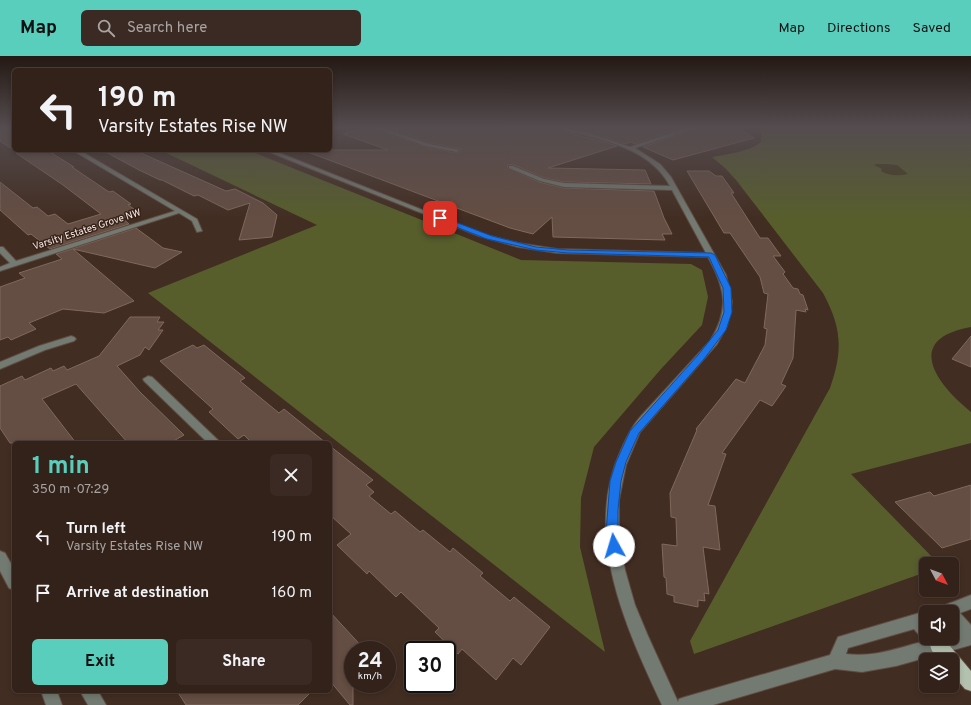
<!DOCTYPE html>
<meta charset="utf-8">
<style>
:root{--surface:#32221a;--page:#3a2a23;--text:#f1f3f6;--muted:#a8a4a2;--line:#4d3f39;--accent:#5acebd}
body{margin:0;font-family:Overpass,sans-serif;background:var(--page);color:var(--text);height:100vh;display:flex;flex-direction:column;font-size:15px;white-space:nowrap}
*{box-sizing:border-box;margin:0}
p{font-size:13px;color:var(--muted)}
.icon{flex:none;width:22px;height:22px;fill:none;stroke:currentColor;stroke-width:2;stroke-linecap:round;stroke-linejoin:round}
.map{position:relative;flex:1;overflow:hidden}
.side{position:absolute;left:12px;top:385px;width:320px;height:252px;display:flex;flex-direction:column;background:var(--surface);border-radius:6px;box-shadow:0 2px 6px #0003,0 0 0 1px var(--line)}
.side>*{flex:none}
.guide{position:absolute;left:12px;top:12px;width:320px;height:84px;border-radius:6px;box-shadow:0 2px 6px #0003,0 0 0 1px var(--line);background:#32221a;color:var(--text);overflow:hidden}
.needle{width:26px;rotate:131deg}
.fabs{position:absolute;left:919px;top:501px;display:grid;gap:8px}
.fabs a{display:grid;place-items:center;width:40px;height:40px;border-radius:6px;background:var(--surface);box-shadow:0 2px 6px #0003,0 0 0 1px var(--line);font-size:20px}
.speed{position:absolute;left:344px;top:585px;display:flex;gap:8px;font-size:20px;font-weight:700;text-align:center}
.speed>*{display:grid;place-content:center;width:52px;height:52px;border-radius:50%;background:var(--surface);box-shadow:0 2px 6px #0003,0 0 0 1px var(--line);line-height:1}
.speed small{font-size:10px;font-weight:400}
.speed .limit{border:2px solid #111;border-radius:6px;background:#fff;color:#111}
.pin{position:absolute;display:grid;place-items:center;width:34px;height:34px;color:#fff;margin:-17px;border-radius:8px;box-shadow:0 2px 6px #0006}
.me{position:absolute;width:44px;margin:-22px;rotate:354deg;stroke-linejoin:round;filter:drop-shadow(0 0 3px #0008)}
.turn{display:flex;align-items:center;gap:14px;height:84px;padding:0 20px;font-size:18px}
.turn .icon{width:52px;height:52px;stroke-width:2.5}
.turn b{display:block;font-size:28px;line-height:34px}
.round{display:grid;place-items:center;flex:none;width:42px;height:42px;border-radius:6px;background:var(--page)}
.summary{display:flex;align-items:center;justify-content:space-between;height:68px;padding:0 20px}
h1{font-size:24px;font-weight:700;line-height:30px;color:var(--accent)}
.cta{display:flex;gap:8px;margin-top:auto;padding:8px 20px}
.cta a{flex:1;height:46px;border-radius:6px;background:var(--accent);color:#111;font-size:16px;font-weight:700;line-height:46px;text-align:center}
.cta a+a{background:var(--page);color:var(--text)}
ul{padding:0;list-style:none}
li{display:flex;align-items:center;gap:12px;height:56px;padding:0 20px}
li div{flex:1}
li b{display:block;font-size:15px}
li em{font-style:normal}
header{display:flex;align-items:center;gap:24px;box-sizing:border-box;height:56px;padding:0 20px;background:var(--accent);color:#111}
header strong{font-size:19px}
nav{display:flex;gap:22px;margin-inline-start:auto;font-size:14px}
.search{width:280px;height:36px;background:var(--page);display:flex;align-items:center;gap:10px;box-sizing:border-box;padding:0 14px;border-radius:6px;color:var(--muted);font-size:15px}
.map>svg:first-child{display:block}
</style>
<header>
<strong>Map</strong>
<div class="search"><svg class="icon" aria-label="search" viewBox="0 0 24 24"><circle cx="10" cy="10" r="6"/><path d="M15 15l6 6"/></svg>Search here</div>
<nav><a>Map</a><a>Directions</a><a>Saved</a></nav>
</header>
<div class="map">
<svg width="971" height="649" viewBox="0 0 971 649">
<rect width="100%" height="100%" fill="#422d22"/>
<path fill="#575e2c" d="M753 71H971V271C903 283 936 328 971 356V387L851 418 939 508H926V516L694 598 690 585 830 332C843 295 842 272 823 237L736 124 726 113 712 101C728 98 748 96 761 86L762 78Z
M160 94H248L521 204 691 208 702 214 708 241 702 269 661 313 594 391 581 442 580 491 605 596 148 237 317 169Z"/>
<path fill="#423a1a" d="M876 108H887L897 109 908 118C898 120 889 120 881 115L882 113 874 109Z"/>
<path fill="#644d42" stroke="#7f685c" d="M0 71H7L14 76V94H47L74 111H72L109 136 113 135 131 148 128 149 140 157 122 162 129 168 50 193 31 178 28 179 0 154V126L33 152 37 151 48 160 55 158 68 168 101 158 63 129 16 97H18L0 85Z
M366 71H371L426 91 457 97 461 95V93L429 87 386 71H553L564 76 609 87 617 90 548 112 645 114 651 128 564 126 544 122 514 109H508V112L539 126 564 132 654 135 664 162 672 178H662L665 184 553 181 552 161 533 178 510 172 305 95V94H388L343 78Z
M571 71H683L635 88 631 86 625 88Z
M696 71H737L754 82 673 104 643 91 694 74Z
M102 94H133L139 97H141L226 135 235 133 263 147 277 159 272 181 239 184 250 147 228 154 198 139 194 140 162 124H160L139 114Z
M687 115H709L716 120H722L734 137H731L760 182H768L781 200H773L785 216 783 218 793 232 798 233 800 238 803 239 808 254 805 253 806 256 796 254 793 302 781 328 786 330 772 350 760 344 722 397 726 398 708 449 715 450 720 494 703 491 709 538 704 537 705 545 698 544V551L674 546V540L667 538 666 522 664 521 662 488 677 490 676 462 671 461 670 437 697 374 696 373 736 323 745 327 765 289 767 273 764 272 768 238 764 237 760 221 730 177H724Z
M136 172 163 192 182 196 155 212 73 193 134 245 104 257 63 253 29 267 36 273 11 284 8 281 0 284V231L25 222 19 217 62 203 56 198Z
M130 261H160L157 266H164L158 274H163L149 294 145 291 140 299 117 310 140 336 184 379 170 387H128L76 328 42 343 76 387H10L0 372V330L22 320 25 324 51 312 53 315 64 310 67 314 99 300Z
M971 280V311L952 303Z
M193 289 197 292 204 289 245 322 240 325 279 357 284 353 326 387H252L244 379 238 383 209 356 213 353 160 305Z
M330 390 373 424 366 429 374 436 369 440 391 458 395 455 420 476 423 474 450 496 453 492 483 517 480 520 510 545 514 541 550 571 521 609 513 602 496 624 462 593 458 598 435 576 439 572 401 536 396 541 369 515 367 518 337 489 351 478 330 459Z
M971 429V483L942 492 895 446 930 436 934 440Z
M330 556 365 594H353V649H350L330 625Z
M177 635H312L298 649H186Z"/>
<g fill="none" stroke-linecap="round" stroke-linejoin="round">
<g stroke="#5f4b41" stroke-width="2">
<path id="minor" d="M372 71H380L429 88 460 94 457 96 426 90Z
M554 71H563L588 77 630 91 689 71H694V73L635 92 660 108 671 121 726 219 732 246 727 270 717 288 640 376 626 409 619 444V479L625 514 635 549 648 580 678 646 679 643 685 641 830 599 838 581 926 555 929 556H926V582H930L926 584 921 581 914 573 848 592 846 598C886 603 915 582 952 582V579L958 577 952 570V556H938L940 551 971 539V553L960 557 971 569V589L896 610 862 616 835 613 713 649H662C626 572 582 478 621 394 627 381 632 370 641 360L710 285C730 253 725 232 708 201L557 197 518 191 479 180 264 94H272L483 178 518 187 557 193 706 197 672 134 564 131 540 125 509 112V110H513L544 123 564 127 670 130C653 98 617 87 584 79 574 77 563 75 554 71Z
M72 94H79L197 163 202 175 197 176 192 165 179 157 0 215V211L10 207 0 197V191H3L16 205 175 155Z
M71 280 74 281 76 283 74 285 45 294 0 313V306L39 290Z
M148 320 152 321 221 387H208L144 325 143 323Z
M0 495 5 497 14 513V534L9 532 0 515Z
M41 635H57L62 649H46Z
M80 635H98L106 649H88Z"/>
</g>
<g stroke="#5f4b41" stroke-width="2">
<path id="major" d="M936 582 944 583 971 615V635L965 633 952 618V604H941L932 595 930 589 932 583Z"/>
</g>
<use href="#minor" fill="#737a71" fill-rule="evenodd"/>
<use href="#major" fill="#b3c1ae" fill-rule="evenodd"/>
</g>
<linearGradient id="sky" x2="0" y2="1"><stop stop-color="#241913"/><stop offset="0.44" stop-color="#544c4f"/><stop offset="1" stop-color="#544c4f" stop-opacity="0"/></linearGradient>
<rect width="971" height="162" fill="url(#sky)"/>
<path fill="#1a73e8" stroke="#114b97" d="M438 161H442L492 180 536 191 568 194 711 197 715 199 731 232 732 256 726 274 704 303 639 377 626 406 621 425 618 454V477L620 490 619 493 614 495 610 493 606 477 610 425 616 406 630 375 698 299 718 274 724 256 723 232 709 201 568 197 536 194 487 183 438 164Z"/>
<g text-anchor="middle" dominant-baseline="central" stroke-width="3" stroke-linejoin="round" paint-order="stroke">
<g font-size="10" fill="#f7e9e2" stroke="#372319">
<text transform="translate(87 174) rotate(-18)">Varsity Estates Grove NW</text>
</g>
</g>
</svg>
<div class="fabs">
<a><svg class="needle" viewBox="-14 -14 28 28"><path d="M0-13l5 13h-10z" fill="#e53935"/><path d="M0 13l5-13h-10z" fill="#a8a4a2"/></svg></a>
<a><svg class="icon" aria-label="sound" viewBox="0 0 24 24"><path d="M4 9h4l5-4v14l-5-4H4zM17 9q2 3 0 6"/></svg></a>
<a><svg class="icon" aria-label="layers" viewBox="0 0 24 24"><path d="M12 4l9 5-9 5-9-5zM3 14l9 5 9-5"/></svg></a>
</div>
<div class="speed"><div>24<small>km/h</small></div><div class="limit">30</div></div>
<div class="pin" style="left:440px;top:162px;background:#d93025"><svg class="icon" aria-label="arrive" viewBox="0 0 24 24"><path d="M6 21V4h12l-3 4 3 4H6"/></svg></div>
<svg class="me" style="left:614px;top:490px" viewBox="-20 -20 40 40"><circle r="19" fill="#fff"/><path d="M0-13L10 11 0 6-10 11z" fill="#1a73e8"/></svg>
<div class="guide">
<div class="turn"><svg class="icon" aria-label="left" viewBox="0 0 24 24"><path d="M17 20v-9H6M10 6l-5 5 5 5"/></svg><div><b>190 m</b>Varsity Estates Rise NW</div></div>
</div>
<section class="side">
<div class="summary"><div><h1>1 min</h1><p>350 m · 07:29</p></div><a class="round"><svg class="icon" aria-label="close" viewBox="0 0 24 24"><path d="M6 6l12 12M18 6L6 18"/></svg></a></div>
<ul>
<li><svg class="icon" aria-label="left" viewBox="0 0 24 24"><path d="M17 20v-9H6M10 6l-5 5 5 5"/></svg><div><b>Turn left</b><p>Varsity Estates Rise NW</p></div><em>190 m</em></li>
<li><svg class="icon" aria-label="arrive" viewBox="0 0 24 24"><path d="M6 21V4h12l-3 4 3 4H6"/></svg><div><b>Arrive at destination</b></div><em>160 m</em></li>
</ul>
<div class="cta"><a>Exit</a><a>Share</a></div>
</section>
</div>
